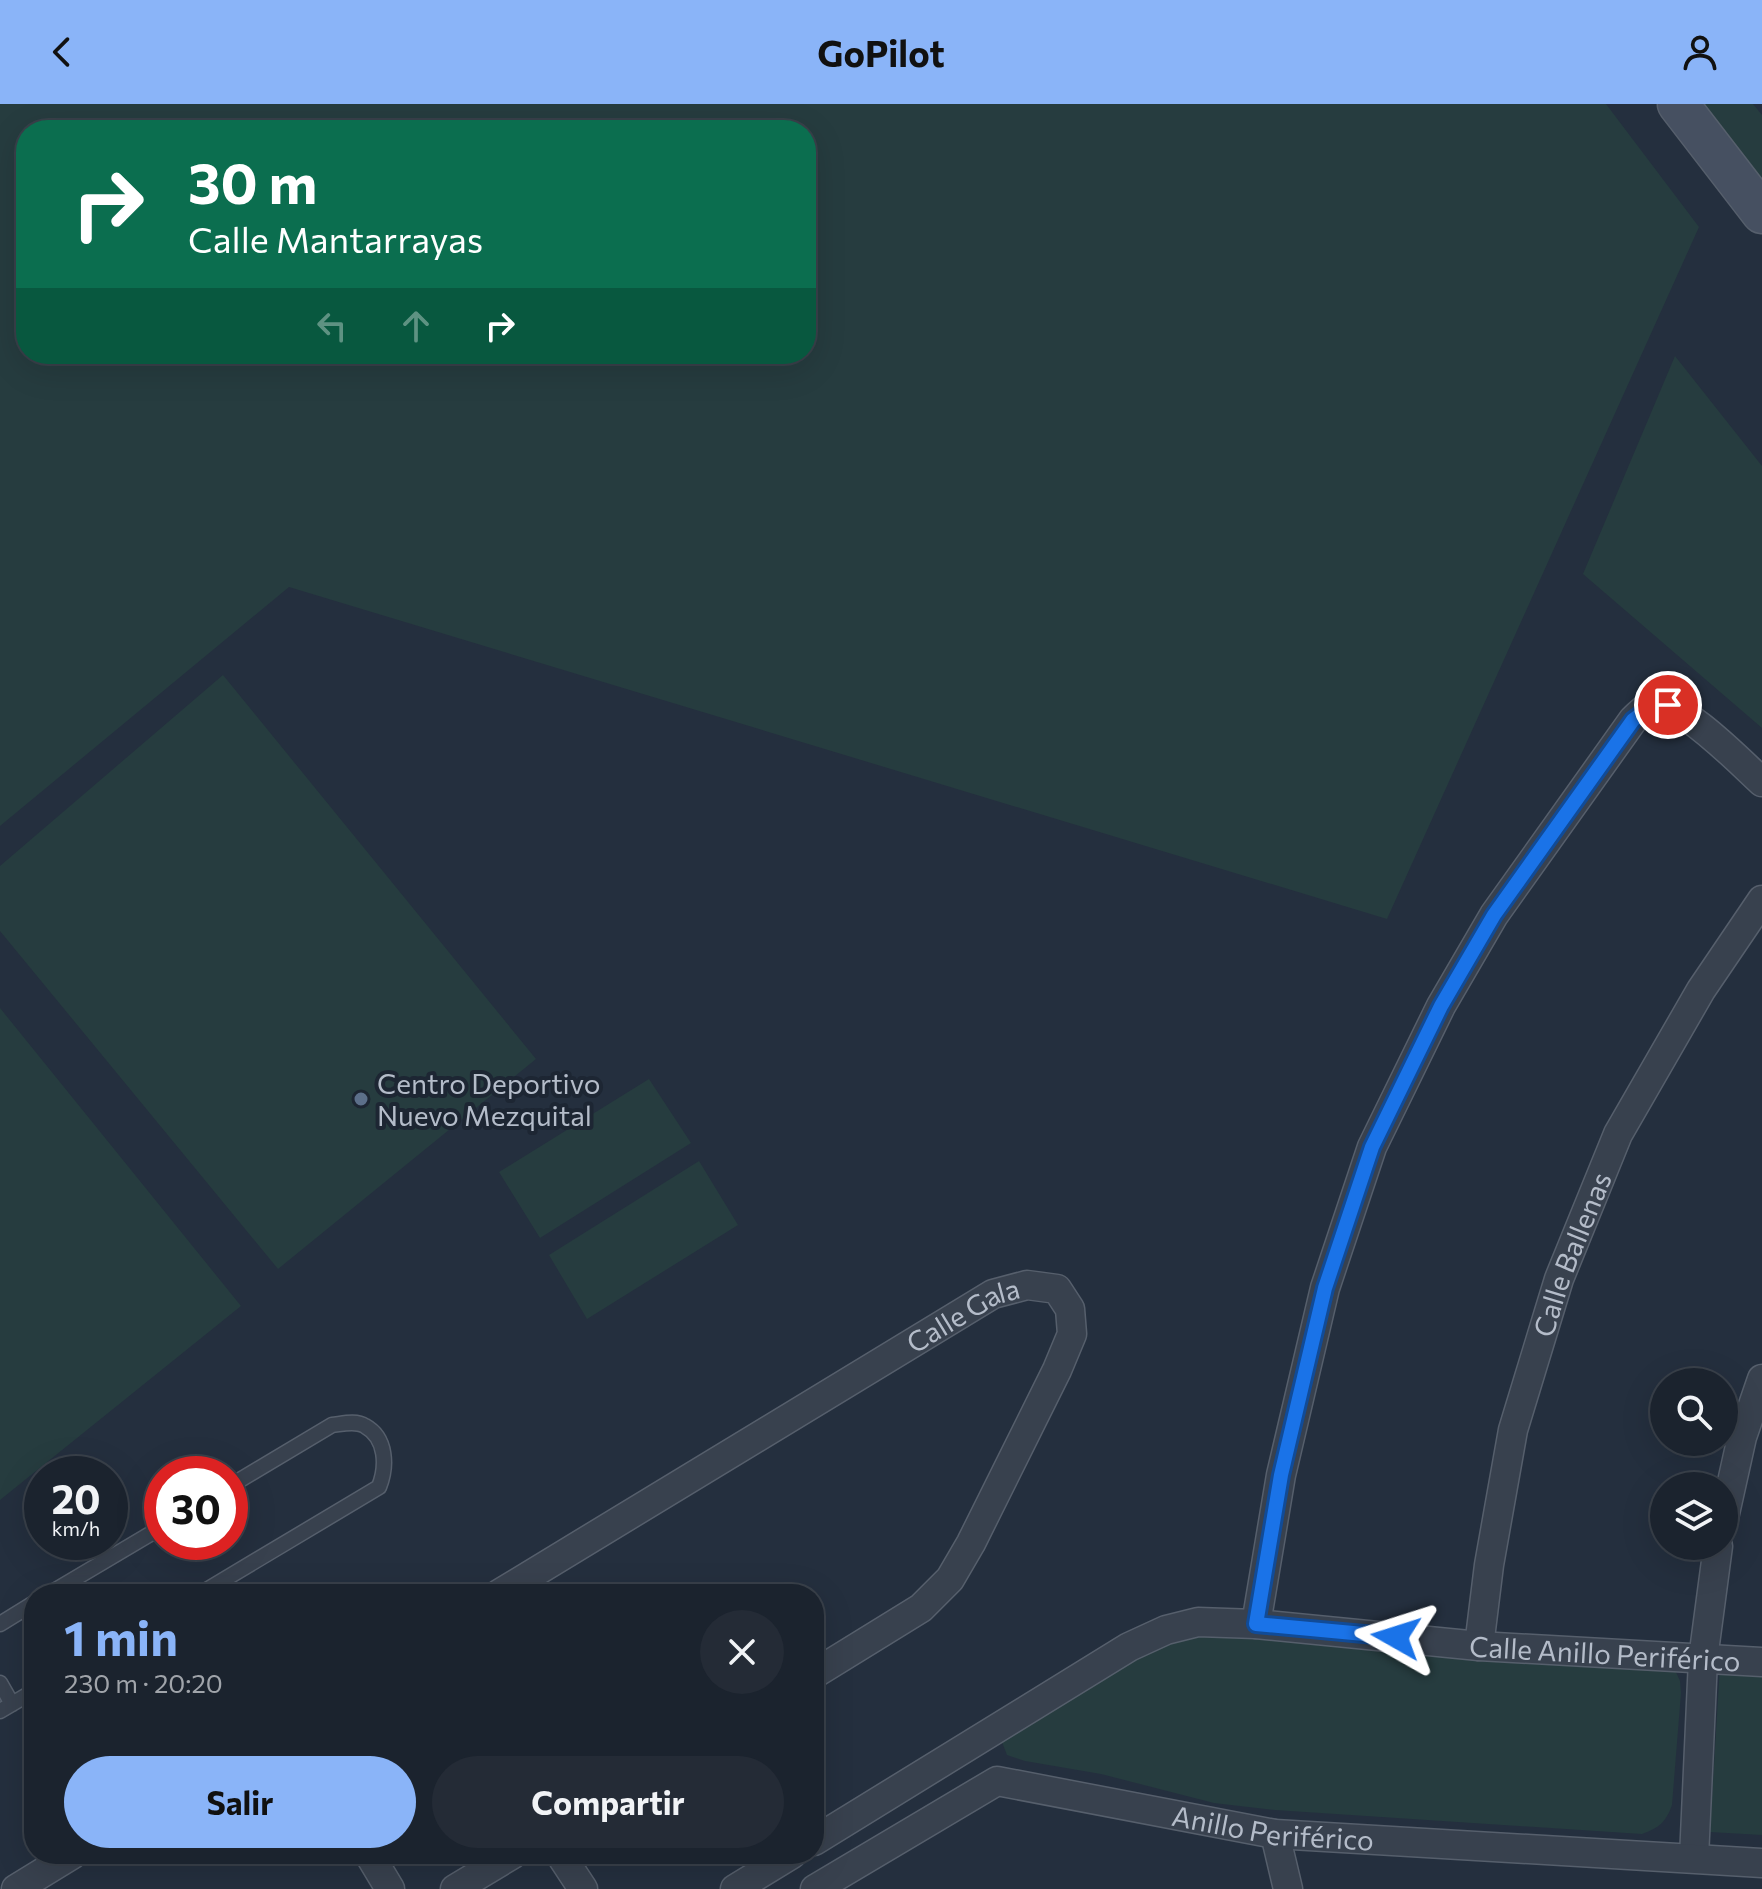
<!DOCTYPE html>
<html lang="es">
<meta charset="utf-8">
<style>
:root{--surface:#1b232e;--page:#242b36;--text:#f1f3f6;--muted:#a0a4aa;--line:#39404a;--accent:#8ab4f8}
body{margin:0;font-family:Commissioner,sans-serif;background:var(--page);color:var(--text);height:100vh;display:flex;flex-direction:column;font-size:30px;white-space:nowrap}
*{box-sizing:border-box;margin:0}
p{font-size:26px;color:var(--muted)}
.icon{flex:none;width:44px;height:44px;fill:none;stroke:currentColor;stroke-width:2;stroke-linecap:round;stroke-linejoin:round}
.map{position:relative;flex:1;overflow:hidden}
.sheet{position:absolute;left:24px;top:1480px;width:800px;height:280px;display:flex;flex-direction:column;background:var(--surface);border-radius:32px;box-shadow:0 8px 32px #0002,0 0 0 2px var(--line)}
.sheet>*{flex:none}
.banner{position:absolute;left:16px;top:16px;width:800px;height:244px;border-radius:32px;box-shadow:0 8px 32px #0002,0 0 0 2px var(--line);background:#0b6e4f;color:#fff;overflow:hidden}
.buttons{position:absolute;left:1650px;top:1264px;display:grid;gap:16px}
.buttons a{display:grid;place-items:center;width:88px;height:88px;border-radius:50%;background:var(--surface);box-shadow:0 8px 32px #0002,0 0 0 2px var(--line);font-size:40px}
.speed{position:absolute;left:24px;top:1352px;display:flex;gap:16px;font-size:40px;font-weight:700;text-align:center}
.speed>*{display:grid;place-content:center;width:104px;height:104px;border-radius:50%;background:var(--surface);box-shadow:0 8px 32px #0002,0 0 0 2px var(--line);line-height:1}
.speed small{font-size:20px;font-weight:400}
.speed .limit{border:12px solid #d22;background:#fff;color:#111}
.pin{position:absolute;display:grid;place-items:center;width:68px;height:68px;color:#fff;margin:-34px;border:4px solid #fff;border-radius:50%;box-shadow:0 2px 8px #0007}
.me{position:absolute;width:88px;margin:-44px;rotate:276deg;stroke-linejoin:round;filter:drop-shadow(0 0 6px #0008)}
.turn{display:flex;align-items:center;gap:28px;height:168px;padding:0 40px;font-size:36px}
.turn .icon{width:104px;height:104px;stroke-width:2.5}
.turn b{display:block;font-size:56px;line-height:68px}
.lanes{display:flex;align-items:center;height:76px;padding:0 40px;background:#0003;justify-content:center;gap:40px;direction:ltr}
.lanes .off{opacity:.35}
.round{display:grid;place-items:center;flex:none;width:84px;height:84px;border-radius:42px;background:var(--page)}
.summary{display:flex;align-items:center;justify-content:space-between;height:136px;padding:0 40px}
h1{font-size:48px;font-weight:700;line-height:60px;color:var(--accent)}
.cta{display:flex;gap:16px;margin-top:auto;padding:16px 40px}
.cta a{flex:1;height:92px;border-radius:48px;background:var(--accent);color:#111;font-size:32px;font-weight:700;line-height:92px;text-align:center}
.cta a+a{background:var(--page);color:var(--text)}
header{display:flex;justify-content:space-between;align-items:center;height:104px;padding:0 40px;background:var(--accent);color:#111;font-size:36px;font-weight:700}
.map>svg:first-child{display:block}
</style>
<header><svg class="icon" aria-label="back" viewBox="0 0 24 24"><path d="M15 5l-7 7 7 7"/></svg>GoPilot<svg class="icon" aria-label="person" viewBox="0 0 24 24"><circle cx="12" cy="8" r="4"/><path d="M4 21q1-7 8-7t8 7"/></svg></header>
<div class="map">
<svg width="1762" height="1785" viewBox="0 0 1762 1785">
<rect width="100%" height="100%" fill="#242f3e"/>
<path fill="#263c3f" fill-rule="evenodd" d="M0 0H1606L1699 123 1387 815 289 483 0 722ZM806 26V250H26V26Z
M1697 0H1753L1762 11V85Z
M1675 252 1762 362V624L1583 470Z
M223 571 536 955 278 1165 0 827V762Z
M0 904 241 1202 0 1396Z
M649 975 691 1039 540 1134 499 1068Z
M699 1057 738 1121 587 1215 549 1151Z
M1193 1527 1675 1566 1680 1577 1681 1589 1672 1701C1666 1718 1659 1724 1642 1730L1275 1706 1214 1699 1101 1670 1025 1657 1007 1651 1002 1638 1005 1632 1102 1569Z
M1720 1562 1762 1565V1731L1710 1728Z"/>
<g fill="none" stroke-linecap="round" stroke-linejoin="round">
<g stroke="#565f6c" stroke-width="17">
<path id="lane" d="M49 1490 162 1423
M200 1490 379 1383C387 1363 387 1334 365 1322 356 1316 342 1320 332 1321L230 1382
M0 1520 34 1499
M0 1579 12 1600
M0 1607 34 1587"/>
</g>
<g stroke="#565f6c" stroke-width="31">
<g id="street">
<path d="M1724 1414 1742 1333 1762 1275"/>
<path id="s1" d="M499 1490 993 1190 1027 1181 1057 1185 1070 1205 1072 1230 1057 1266 971 1439 950 1475 921 1504 814 1570"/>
<path d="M1256 1520 1281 1371 1325 1184 1372 1043 1441 902 1494 811 1633 616C1639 610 1646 603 1654 601 1681 596 1741 659 1762 678"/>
<path id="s2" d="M1479 1542 1489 1461 1513 1326 1559 1175 1618 1030 1701 886 1762 796"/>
<path d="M1275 1730 1288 1785"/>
<path id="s3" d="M814 1737 1129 1543 1166 1526 1198 1518 1256 1520 1479 1542 1762 1558"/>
<path d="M369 1750 390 1785"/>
<path d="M560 1750 583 1785"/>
<path d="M1694 1754 1703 1555 1718 1442"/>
<path d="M16 1785 73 1750"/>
<path d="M455 1785 513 1750"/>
<path d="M735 1785 792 1750"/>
<path id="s4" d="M815 1785 997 1677 1275 1730 1762 1759"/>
</g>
</g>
<g stroke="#565f6c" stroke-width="43">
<path id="secondary" d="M1678 0 1762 109"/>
</g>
<use href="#lane" stroke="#38414e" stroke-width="14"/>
<use href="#street" stroke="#38414e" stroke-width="28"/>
<use href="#secondary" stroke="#465061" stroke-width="40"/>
</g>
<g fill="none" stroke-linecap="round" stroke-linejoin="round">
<g stroke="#114b97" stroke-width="20">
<path id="route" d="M1396 1533 1256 1520 1281 1371 1325 1184 1372 1043 1441 902 1494 811 1633 616 1653 601H1668"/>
</g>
<use href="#route" stroke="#1a73e8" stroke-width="14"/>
</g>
<circle fill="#5c6f8a" stroke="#1d2633" stroke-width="3" cx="361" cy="995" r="8"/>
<g text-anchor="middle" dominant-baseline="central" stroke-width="8" stroke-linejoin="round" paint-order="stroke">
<g font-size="28" fill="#b4bcc9" stroke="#1d2633" text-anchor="start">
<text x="377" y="979">Centro Deportivo<tspan x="377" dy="32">Nuevo Mezquital</tspan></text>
</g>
<g font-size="28" fill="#b4bcc9" stroke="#1d2633">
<text stroke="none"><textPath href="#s2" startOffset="404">Calle Ballenas</textPath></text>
<text stroke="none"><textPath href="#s1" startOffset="542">Calle Gala</textPath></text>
<text stroke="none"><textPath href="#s3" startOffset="852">Calle Anillo Periférico</textPath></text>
<text stroke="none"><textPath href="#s4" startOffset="492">Anillo Periférico</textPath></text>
</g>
</g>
</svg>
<div class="buttons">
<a><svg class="icon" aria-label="search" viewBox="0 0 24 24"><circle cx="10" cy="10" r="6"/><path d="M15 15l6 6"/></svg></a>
<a><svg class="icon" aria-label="layers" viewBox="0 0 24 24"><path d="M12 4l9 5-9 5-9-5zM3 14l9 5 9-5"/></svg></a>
</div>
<div class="speed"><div>20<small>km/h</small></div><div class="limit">30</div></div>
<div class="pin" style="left:1668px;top:601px;background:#d93025"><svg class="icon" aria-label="arrive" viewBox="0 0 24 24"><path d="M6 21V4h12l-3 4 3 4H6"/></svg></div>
<svg class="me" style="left:1396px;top:1533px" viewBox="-20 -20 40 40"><path d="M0-17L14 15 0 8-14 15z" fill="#1a73e8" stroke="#fff" stroke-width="4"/></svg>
<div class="banner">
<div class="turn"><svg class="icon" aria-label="right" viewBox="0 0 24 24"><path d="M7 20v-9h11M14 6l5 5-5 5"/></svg><div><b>30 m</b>Calle Mantarrayas</div></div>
<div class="lanes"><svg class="icon off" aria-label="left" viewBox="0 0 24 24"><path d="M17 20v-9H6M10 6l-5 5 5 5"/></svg><svg class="icon off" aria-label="ahead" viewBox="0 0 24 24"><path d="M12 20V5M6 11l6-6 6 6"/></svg><svg class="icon" aria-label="right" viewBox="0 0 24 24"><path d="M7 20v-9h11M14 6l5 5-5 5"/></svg></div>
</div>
<section class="sheet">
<div class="summary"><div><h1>1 min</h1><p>230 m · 20:20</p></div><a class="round"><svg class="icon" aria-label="close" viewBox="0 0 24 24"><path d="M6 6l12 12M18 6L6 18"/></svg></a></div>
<div class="cta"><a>Salir</a><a>Compartir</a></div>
</section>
</div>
